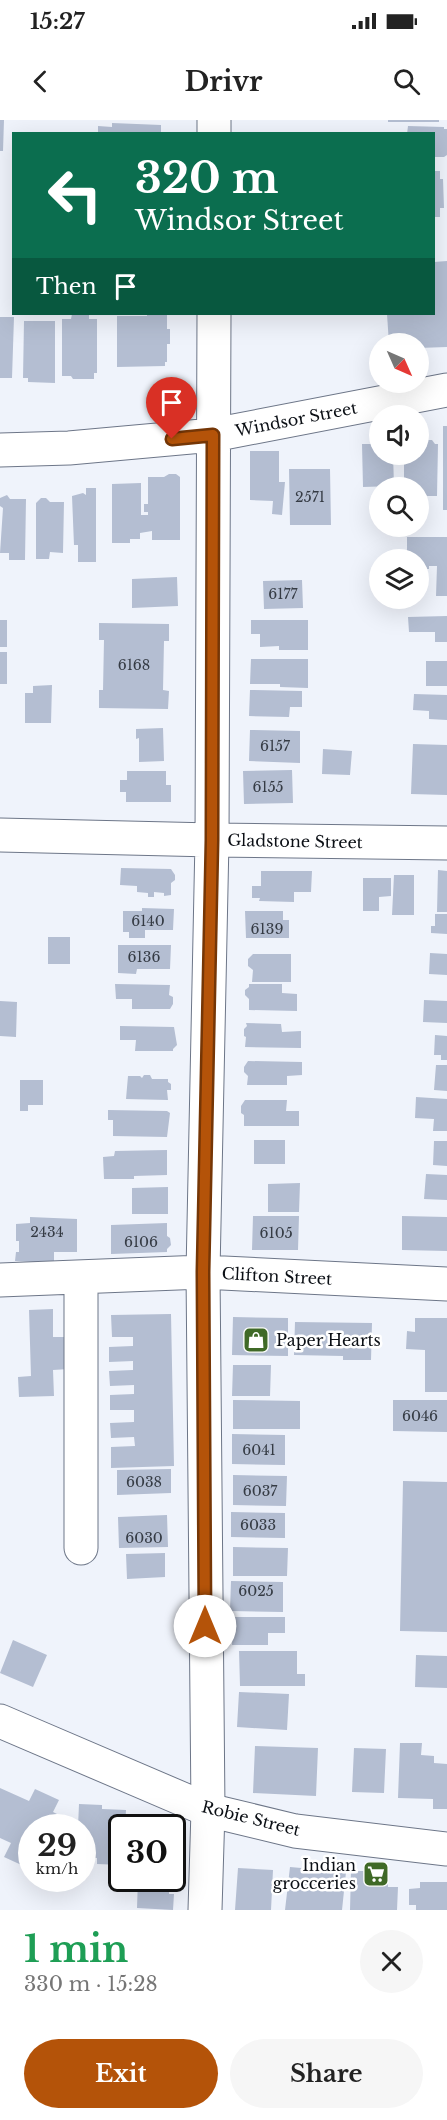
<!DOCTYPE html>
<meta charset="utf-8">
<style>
:root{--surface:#fff;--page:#f6f6f6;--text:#222;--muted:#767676;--accent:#b45309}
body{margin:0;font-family:"Libre Baskerville",serif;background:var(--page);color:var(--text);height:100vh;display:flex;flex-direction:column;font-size:22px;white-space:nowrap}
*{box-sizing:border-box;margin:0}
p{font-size:20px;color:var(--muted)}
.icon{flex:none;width:33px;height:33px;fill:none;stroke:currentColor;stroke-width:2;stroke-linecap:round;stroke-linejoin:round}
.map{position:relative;height:1790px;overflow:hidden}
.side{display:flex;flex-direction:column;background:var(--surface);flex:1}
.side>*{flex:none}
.banner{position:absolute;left:12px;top:12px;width:423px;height:183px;border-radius:0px;box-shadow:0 6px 24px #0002;background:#0b6e4f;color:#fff;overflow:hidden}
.needle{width:39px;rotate:135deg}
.controls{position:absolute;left:369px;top:213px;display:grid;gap:12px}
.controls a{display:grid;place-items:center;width:60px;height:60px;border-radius:50%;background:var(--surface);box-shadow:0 6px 24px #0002;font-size:30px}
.speed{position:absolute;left:18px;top:1694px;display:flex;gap:12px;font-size:30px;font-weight:700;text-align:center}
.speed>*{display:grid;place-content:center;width:78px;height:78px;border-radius:50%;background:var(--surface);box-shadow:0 6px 24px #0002;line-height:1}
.speed small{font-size:15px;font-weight:400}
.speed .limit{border:3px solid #111;border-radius:9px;background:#fff;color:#111}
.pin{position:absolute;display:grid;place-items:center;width:51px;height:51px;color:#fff;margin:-62px -26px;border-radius:50% 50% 50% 0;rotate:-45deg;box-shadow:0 0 6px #0007}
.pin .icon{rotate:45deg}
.me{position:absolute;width:66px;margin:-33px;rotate:0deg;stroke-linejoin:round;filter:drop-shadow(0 0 4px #0008)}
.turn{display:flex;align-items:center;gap:21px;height:126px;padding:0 24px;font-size:27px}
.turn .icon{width:78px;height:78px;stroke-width:2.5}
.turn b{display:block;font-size:42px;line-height:51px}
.then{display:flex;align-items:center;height:57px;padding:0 24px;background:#0003;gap:12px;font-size:22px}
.round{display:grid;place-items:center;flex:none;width:63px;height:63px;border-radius:32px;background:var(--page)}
.overview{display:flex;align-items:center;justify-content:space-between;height:102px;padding:0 24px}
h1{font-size:36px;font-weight:700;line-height:45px;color:#1e9e55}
.primary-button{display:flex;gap:12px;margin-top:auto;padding:12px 24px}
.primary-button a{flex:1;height:69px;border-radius:36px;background:var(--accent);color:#fff;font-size:24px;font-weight:700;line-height:69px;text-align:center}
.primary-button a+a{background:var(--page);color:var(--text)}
.status{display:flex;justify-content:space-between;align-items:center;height:42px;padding:0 30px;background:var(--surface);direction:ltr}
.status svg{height:16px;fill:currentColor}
header{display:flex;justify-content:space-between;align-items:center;height:78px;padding:0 24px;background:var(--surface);font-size:27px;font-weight:700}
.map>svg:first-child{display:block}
</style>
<div class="status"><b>15:27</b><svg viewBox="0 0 49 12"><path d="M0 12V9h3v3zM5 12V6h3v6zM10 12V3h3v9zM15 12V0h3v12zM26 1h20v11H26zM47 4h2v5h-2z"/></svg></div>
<header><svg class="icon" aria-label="back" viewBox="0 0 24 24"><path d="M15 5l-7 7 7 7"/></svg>Drivr<svg class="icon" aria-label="search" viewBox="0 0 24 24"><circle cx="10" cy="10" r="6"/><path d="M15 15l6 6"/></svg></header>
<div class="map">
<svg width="447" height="1790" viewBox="0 0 447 1790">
<rect width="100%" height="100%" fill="#eff3fb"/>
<path fill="#b4bed2" d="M0 0H4L3 31H0Z
M388 0H439V2H388Z
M112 3 161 5V14H98V6L112 7Z
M408 6 444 7V9H447V35L444 37H434V14H407Z
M434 51H440V59H443L444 88H440V97H434Z
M447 141V227L418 228V224H389L387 194H434V142Z
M72 194H89V199H97V253H94V259H73L71 256H62V199H71Z
M147 194 167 195V209H170V224H167V242H165V246L117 247V196H147Z
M0 197H14L12 258H0Z
M24 201H55V263L28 262V258H23Z
M443 306H447V390H443Z
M418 318H422V323L426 320H432L435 324H438L437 376H418V368H404V334H418Z
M375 321H380V334H393L394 366 363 367 362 324H375Z
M250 331H279V362H285L282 395 272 394 273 381 250 380Z
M289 349H330L331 405H290Z
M169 354H176L180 357V420H152V411L140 413V419H130V423H112V364L141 363V395H148V392H144V384H148V357H164Z
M86 368H96V442H78V425H74L72 376 83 373 86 375Z
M7 375 10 379H26L25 440H9V433H0L3 388 0 386V378Z
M41 378H46L50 382H64L63 433 50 432 49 439H36V383Z
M407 417H447V476H436L437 446H429V449H418V440H407Z
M177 457 178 486 132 488V459Z
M302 460 303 488 264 489 263 461Z
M447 496V522H435V512H409L408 497Z
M0 500H7V527H0Z
M251 500H308V530H279V526L260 527V514H251Z
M99 503 169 504V521H164L163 570 169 571 168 589 99 588V570H103L104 520H99Z
M0 532H7V564H0Z
M251 539H308V568L280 567V564H250Z
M426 541H447V566H426Z
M52 565 51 603H25V573H33V566Z
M250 570 302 571V587H290L289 597 249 596Z
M414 574 447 575V600L429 599V591L413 590Z
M163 608 164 641 139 642V618L136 619V609Z
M250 610 300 611V643L249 641Z
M413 624 447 625V675L411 674Z
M323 629 352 631 350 655 322 654Z
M292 650 293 683 244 684 243 651Z
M127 651H166V665H171V682H126V672H120V660H127Z
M121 748 171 749 175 755V760L171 763V775L164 776V773L154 772V777H148V773L137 772V766L120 765Z
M438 750 447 751V792H437Z
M261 751H312L311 772H294V782L259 781 260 778H252V766H261Z
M394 755H414V795H392Z
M363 758H391V776L379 777V791H363Z
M142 788 174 789 173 810H145V818H129V812H123V791H142Z
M245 791H283V800H289V818H246Z
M435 794H447V814L431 813V806H435Z
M48 817H70V844H48Z
M118 825H171L170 849H137L136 854 118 853Z
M430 833 447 834V855L429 854Z
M253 834H291V862H252L253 850 248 846V839Z
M115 864 170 865 169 875 173 877V884L170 889H132V879H116Z
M249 864H282V873L297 874V891L249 890V879L245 875V870L249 867Z
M424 880 447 881V903L423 902Z
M0 881 17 882 16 917 0 916Z
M246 903 281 904 282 912 301 911V928L245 927 246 917 244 916V909L247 906Z
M120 906 174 907 177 925 173 929V931H135L136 920H120Z
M435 915 447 916V940H441V935H434Z
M248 941 302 942V955L287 956V965H247L248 956 244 952V947Z
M436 945H447V971L434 970Z
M144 955H150L152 959H168V962L171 964V970H167L168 980 126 979 128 956H140L142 958Z
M20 960H43V985H28V991H20Z
M416 977 447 979V1011H433L434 999 415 998Z
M245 980H287L286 991H299V1006H244V995L241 993V986Z
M108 990 167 991 170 993 167 1017 113 1016V1000H108Z
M254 1020H285V1044H254Z
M434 1021H447V1046L433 1045Z
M167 1030V1055L134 1056V1059H104L103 1037 114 1036 115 1031Z
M426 1054 447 1055V1080L424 1079Z
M300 1063 299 1092H268V1064Z
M168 1067V1094H132V1068Z
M253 1096H299L298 1130H252Z
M402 1096 447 1097V1131L402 1130Z
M30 1097 77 1099V1132H54V1143L15 1141 16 1132H19V1121H16V1104L30 1103Z
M167 1103V1116L170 1118 171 1125 167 1129V1132L111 1134V1105Z
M53 1189V1217H68L69 1249 53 1250 54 1276 19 1277 18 1257 31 1256 29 1190Z
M171 1194 174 1346 111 1348V1327L135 1326 134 1317 111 1318 110 1303 134 1302V1290H110V1275L134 1274V1265L110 1266 109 1251 133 1250V1241L109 1242V1227L133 1226V1217H112L111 1195Z
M233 1197 288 1198V1236L232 1235Z
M415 1198H447V1272H425V1230L406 1229 407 1211 415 1212Z
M295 1202 372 1203 371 1240H343V1236L294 1235Z
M233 1245H271L270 1276H232Z
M233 1280 300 1281V1309H233Z
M393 1280H447V1312L393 1311Z
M232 1314 285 1315V1345L232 1344Z
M171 1349V1373L117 1375V1350Z
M233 1355 287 1356 286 1386 233 1385Z
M403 1361 447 1362V1512L400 1511Z
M231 1392 285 1393V1418L231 1417Z
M167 1395 168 1427 119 1428 118 1397Z
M233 1427 288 1428 287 1456H233Z
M165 1433V1457L127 1459 126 1434Z
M231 1461 283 1462V1492L230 1491Z
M233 1497H285V1513H268V1525H232Z
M13 1520 47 1535 33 1567 0 1553Z
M239 1531H297V1554H305V1566H240Z
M416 1535 447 1536V1568L415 1567Z
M239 1572 289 1574 287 1610 237 1607Z
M400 1623H422L421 1635 434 1636V1643L447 1644V1689H433V1679L398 1678Z
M255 1626 318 1628 316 1676 253 1673Z
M354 1628 386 1629 384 1673 352 1672Z
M0 1668 29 1681 35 1669 59 1680 53 1692 57 1694 51 1707H32V1740L28 1748 4 1737 11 1723 0 1718Z
M79 1684 102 1685V1689L126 1690 125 1707H122V1745L97 1744V1738L82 1737V1707H78Z
M290 1747 346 1752 342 1790H285Z
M238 1748 273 1750 271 1790H235Z
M351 1751H387L388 1767H398L397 1790H350Z
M138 1758H169V1774H174L173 1790 137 1788Z
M420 1762H447V1790H416V1785H409V1769L420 1768Z"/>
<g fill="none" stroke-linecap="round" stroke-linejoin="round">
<g stroke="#6d7688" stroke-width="35">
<path id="minor" d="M214 14V0
M0 330 69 328 213 315 447 270
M0 715 212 720 447 723
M0 1160 203 1152 447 1164
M81 1428V1157
M205 1790 208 1690 203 1152 212 720 214 194"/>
</g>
<g stroke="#6d7688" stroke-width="35">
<path id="major" d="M0 1601 208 1690 295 1711 447 1729"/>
</g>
<use href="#minor" stroke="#fff" stroke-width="33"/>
<use href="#major" stroke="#fff" stroke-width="33"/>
</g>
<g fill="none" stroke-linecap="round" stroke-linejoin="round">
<g stroke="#753606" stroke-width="15">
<path id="route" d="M172 319 213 315 212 720 203 1152 205 1506"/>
</g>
<use href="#route" stroke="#b45309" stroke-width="10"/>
</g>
<defs>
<g id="shop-square" transform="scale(1.35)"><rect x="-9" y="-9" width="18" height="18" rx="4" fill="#3f6926" stroke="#fff"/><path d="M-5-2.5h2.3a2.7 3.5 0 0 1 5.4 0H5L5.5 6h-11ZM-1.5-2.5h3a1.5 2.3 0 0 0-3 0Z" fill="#fff"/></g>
<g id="supermarket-square" transform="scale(1.35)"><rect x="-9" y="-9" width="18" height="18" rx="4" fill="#3f6926" stroke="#fff"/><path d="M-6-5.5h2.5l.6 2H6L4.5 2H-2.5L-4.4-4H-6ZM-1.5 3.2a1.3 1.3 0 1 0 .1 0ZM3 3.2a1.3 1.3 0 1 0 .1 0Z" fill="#fff"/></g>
</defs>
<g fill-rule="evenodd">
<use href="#shop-square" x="256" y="1220"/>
<use href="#supermarket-square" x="376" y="1754"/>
</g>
<g text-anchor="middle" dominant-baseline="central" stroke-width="5" stroke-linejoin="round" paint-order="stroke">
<g font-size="14" fill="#353b44">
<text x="310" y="377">2571</text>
<text x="283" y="474">6177</text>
<text x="134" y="545">6168</text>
<text x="275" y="626">6157</text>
<text x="268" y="667">6155</text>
<text x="148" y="801">6140</text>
<text x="267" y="809">6139</text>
<text x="144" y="837">6136</text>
<text x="47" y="1112">2434</text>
<text x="276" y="1113">6105</text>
<text x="141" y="1122">6106</text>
<text x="420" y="1296">6046</text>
<text x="259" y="1330">6041</text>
<text x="144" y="1362">6038</text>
<text x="260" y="1371">6037</text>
<text x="258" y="1405">6033</text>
<text x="144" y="1418">6030</text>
<text x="256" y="1471">6025</text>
</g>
<g font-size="16" fill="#0b0f15" stroke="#fff">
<text transform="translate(296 299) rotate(-11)">Windsor Street</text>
<text transform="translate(295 721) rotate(1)">Gladstone Street</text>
<text transform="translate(277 1156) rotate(3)">Clifton Street</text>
<text transform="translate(251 1698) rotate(14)">Robie Street</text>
</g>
<g font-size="16" fill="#0b0f15" stroke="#fff" text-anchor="start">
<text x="276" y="1220">Paper Hearts</text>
<text x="356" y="1745" text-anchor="end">Indian<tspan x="356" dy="18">grocceries</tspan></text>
</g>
</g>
</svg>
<div class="controls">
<a><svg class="needle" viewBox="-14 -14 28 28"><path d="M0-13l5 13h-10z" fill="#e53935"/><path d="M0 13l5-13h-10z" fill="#767676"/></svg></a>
<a><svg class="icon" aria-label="sound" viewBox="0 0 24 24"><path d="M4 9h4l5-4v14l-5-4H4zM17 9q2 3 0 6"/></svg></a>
<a><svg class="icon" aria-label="search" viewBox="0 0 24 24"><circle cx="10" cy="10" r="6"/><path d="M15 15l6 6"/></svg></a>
<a><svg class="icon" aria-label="layers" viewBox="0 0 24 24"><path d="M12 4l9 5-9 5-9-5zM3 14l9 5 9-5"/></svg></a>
</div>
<div class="speed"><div>29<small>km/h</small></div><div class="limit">30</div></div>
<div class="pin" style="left:172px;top:319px;background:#d93025"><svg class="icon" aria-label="arrive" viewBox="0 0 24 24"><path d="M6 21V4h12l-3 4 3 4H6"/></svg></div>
<svg class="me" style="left:205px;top:1506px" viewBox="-20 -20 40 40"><circle r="19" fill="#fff"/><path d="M0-13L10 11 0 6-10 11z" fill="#b45309"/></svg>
<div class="banner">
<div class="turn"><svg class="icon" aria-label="left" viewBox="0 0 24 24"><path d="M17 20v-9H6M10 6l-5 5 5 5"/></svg><div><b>320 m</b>Windsor Street</div></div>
<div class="then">Then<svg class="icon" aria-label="arrive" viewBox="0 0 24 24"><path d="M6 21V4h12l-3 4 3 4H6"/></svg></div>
</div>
</div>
<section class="side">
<div class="overview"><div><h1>1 min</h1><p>330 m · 15:28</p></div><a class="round"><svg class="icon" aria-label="close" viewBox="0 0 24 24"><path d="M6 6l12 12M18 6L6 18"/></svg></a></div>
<div class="primary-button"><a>Exit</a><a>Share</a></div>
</section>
